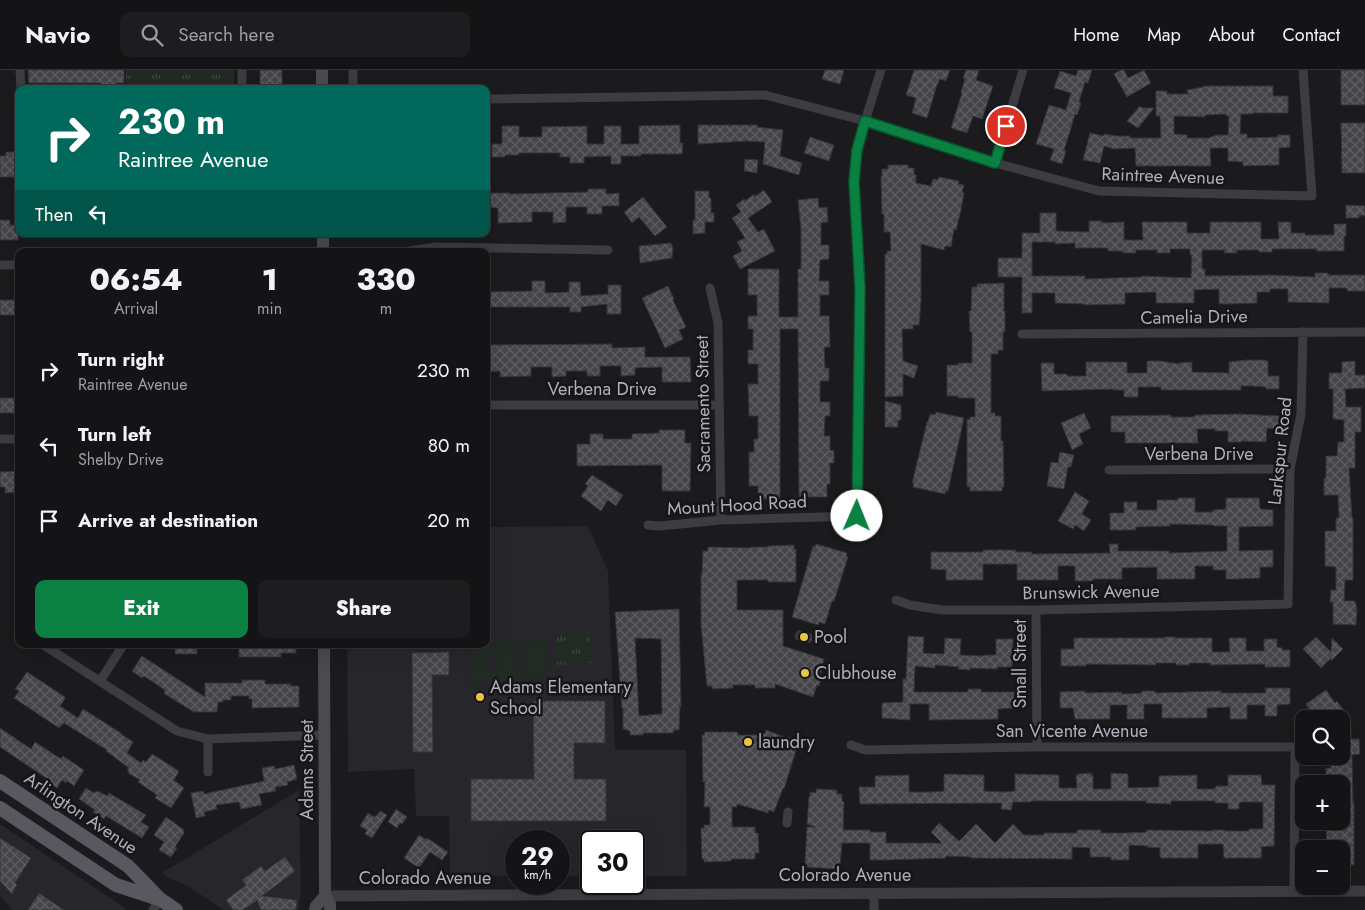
<!DOCTYPE html>
<meta charset="utf-8">
<style>
:root{--surface:#141416;--page:#1d1d1f;--text:#f1f3f6;--muted:#9d9ea1;--line:#333335;--accent:#0b8043}
body{margin:0;font-family:Jost,sans-serif;background:var(--page);color:var(--text);height:100vh;display:flex;flex-direction:column;font-size:19px;white-space:nowrap}
*{box-sizing:border-box;margin:0}
p{font-size:16px;color:var(--muted)}
.icon{flex:none;width:28px;height:28px;fill:none;stroke:currentColor;stroke-width:2;stroke-linecap:round;stroke-linejoin:round}
.map{position:relative;flex:1;overflow:hidden}
.panel{position:absolute;left:15px;top:178px;width:475px;height:400px;display:flex;flex-direction:column;background:var(--surface);border-radius:10px;box-shadow:0 5px 20px #0002,0 0 0 1px var(--line)}
.panel>*{flex:none}
.hud{position:absolute;left:15px;top:15px;width:475px;height:152px;border-radius:10px;box-shadow:0 5px 20px #0002,0 0 0 1px var(--line);background:#00695c;color:#fff;overflow:hidden}
.fabs{position:absolute;left:1295px;top:640px;display:grid;gap:10px}
.fabs a{display:grid;place-items:center;width:55px;height:55px;border-radius:10px;background:var(--surface);box-shadow:0 5px 20px #0002,0 0 0 1px var(--line);font-size:25px}
.speed{position:absolute;left:505px;top:760px;display:flex;gap:10px;font-size:25px;font-weight:700;text-align:center}
.speed>*{display:grid;place-content:center;width:65px;height:65px;border-radius:50%;background:var(--surface);box-shadow:0 5px 20px #0002,0 0 0 1px var(--line);line-height:1}
.speed small{font-size:12px;font-weight:400}
.speed .limit{border:2px solid #111;border-radius:8px;background:#fff;color:#111}
.pin{position:absolute;display:grid;place-items:center;width:42px;height:42px;color:#fff;margin:-21px;border:2px solid #fff;border-radius:50%;box-shadow:0 1px 5px #0007}
.me{position:absolute;width:55px;margin:-28px;rotate:1deg;stroke-linejoin:round;filter:drop-shadow(0 0 4px #0008)}
.turn{display:flex;align-items:center;gap:18px;height:105px;padding:0 20px;font-size:22px}
.turn .icon{width:65px;height:65px;stroke-width:2.5}
.turn b{display:block;font-size:35px;line-height:42px}
.then{display:flex;align-items:center;height:48px;padding:0 20px;background:#0003;gap:10px;font-size:19px}
.eta{display:flex;justify-content:space-evenly;align-items:center;height:85px;text-align:center}
.eta b{font-size:30px;font-weight:800;line-height:35px}
.cta{display:flex;gap:10px;margin-top:auto;padding:10px 20px}
.cta a{flex:1;height:58px;border-radius:10px;background:var(--accent);color:#fff;font-size:20px;font-weight:800;line-height:58px;text-align:center}
.cta a+a{background:var(--page);color:var(--text)}
ul{padding:0;list-style:none}
li{display:flex;align-items:center;gap:15px;height:75px;padding:0 20px}
li div{flex:1}
li b{display:block;font-size:19px}
li em{font-style:normal}
header{display:flex;align-items:center;gap:30px;box-sizing:border-box;height:70px;padding:0 25px;background:var(--surface);border-bottom:1px solid var(--line)}
header strong{font-size:24px}
nav{display:flex;gap:28px;margin-inline-start:auto;font-size:18px}
.search{width:350px;height:45px;background:var(--page);display:flex;align-items:center;gap:12px;box-sizing:border-box;padding:0 18px;border-radius:10px;color:var(--muted);font-size:19px}
.map>svg:first-child{display:block}
</style>
<header>
<strong>Navio</strong>
<div class="search"><svg class="icon" aria-label="search" viewBox="0 0 24 24"><circle cx="10" cy="10" r="6"/><path d="M15 15l6 6"/></svg>Search here</div>
<nav><a>Home</a><a>Map</a><a>About</a><a>Contact</a></nav>
</header>
<div class="map">
<svg width="1365" height="840" viewBox="0 0 1365 840">
<defs>
<pattern id="park-tufts" width="24" height="20" patternUnits="userSpaceOnUse" patternTransform="scale(1.25)"><rect width="24" height="20" fill="#222a24"/><path d="M3 7l-1-3M5 7V3M7 7l1-3M15 17l-1-3M17 17v-4M19 17l1-3" fill="none" stroke="#404642"/></pattern>
<pattern id="water-waves" width="16" height="10" patternUnits="userSpaceOnUse" patternTransform="scale(1.25)"><rect width="16" height="10" fill="#313840"/><path d="M0 5q4-4 8 0t8 0" fill="none" stroke="#4c525a"/></pattern>
<pattern id="building-cross-hatch" width="8" height="8" patternUnits="userSpaceOnUse" patternTransform="scale(1.25)"><rect width="8" height="8" fill="#45454a"/><path d="M0 0l8 8M0 8l8-8" fill="none" stroke="#5d5d62"/></pattern>
</defs>
<rect width="100%" height="100%" fill="#1b1a1d"/>
<path fill="#27262a" d="M588 456 608 501 615 680H686L687 806H634V771H591V806H559V771H516V806H450L449 746H416L414 699 348 702 347 574H486V457Z
M299 720 301 824 298 840H224L186 815 170 809 162 803Z
M0 754 100 821 125 838V840H12L0 826Z"/>
<path fill="#222a24" d="M545 570 547 609 525 610 523 571Z
M517 571 519 610 497 611 495 572Z
M490 572 492 611 470 613 468 574H486V573Z"/>
<path fill="url(#park-tufts)" d="M126 0H234V19H126Z
M590 561 592 593 556 595 555 563Z"/>
<path fill="url(#water-waves)" d="M798 560 812 564V571L809 573 795 569V564Z"/>
<path fill="url(#building-cross-hatch)" stroke="#353539" fill-rule="evenodd" d="M28 0H124V13H116V19H101V13H29Z
M260 0H282V16H260Z
M825 0H844L840 14 822 9Z
M914 0H950L946 11 940 9 937 15 927 48 912 43 916 28 906 25Z
M966 0H979L976 10 993 16 982 49 973 46 967 63 951 58 962 23 961 22 965 9 963 8Z
M1078 0H1092L1088 13 1085 12 1079 32 1081 33 1077 45 1075 44 1071 58 1064 80 1066 81 1062 94 1050 90 1054 79 1036 74 1049 35 1066 40 1071 23 1054 18 1060 1 1076 6Z
M1121 0H1124L1128 8 1144 0 1151 13 1127 27 1114 4Z
M1341 0H1365V35H1341Z
M1203 16H1273V26H1288V43H1253V44H1241L1240 64H1247V68L1278 67 1277 65H1290V77L1279 78V95L1243 96V92L1228 91V78H1210L1211 96H1136L1135 78 1114 79 1104 76 1100 93 1083 90 1090 63 1104 66V64L1116 66H1131L1129 68H1161L1160 46H1156V21H1167V24H1188L1187 20 1203 17ZM1226 44V46H1229L1228 65H1215V66L1210 67V68H1187V65L1174 64V46L1205 47V45Z
M1140 36 1142 38H1154L1138 58 1127 51Z
M1341 53H1365V103H1342Z
M680 55V73H683L682 84H641V86H621V94H611V86L584 87V93H570V87H560V83H519V85H505V87H492V74H502V56H519V67H542V57L587 56V74H604V56H621V74H639V56Z
M698 55H757V57L783 60 780 86 802 93 799 105 763 94 765 72 747 71 698 74Z
M810 67 834 75 829 91 804 83Z
M6 82H18V107H0V86H6Z
M745 89 758 90 757 103 744 101Z
M888 95H908V98H914V105H916V113L931 116 933 109 938 110 939 107 959 111 958 114 964 115 962 122 964 123 961 140 956 160 954 159 951 177 945 176 944 180 921 174V231L919 255H913V259H902L903 291 918 296 914 308 903 304V326L885 327V184H887V181H891L890 162H884V144H882L881 107H882V99H888Z
M588 119H606V124L619 123V136H602V144H587V137H566V152L553 153V142H532V152L498 153V138L486 137V123H510V124L588 122Z
M764 120 772 132 748 148 758 162 764 159 775 181 740 199 733 186 742 181 737 172 745 168 732 148 741 142 736 135 744 129 745 131 754 124V127Z
M695 121H709V128H711V143H714V152H705V163L693 164V150H695Z
M643 127 667 157 655 166 639 147 632 153 624 142Z
M818 128 819 138 827 137 828 152 821 153V175H829V189L820 190 819 211H829V225H820V246H829L830 277H824L825 298H829V311H820V332H830V346H825L824 366H830V380L834 381V393H830V414H827V427H799L798 259H780V429H758V416H749V382H754V369H758V346H749L748 314H758V294H748V280H753V259H748V246H757V225H748V199H779V247H798V199H801V159L798 130Z
M1346 135 1365 136V146L1359 145V148H1346Z
M1040 143H1056V161L1089 162V151H1102V153L1124 152V170H1143L1142 152H1187V163H1210V152H1261V169H1279L1278 152H1291V163H1305V165H1334V154H1346V166H1344V181H1316L1317 179H1272V182H1259V180H1237V183H1224L1225 180H1202V199H1205V206L1270 205 1315 207V203H1328V205H1365V221H1347V218H1329V233L1288 232V219H1270V222H1257V233L1228 234H1219V219L1194 220V233H1156V222L1125 223V234L1085 235V234L1055 233V223H1032V243H1022V207H998V188H1022V163H1040ZM1032 172H1055V174L1075 173V178H1108V181H1123V183H1136V180H1157V183H1170V179H1190V185H1192L1191 208 1142 206V207L1085 209V206H1032Z
M0 150H10V155H18V170H0Z
M671 173 673 179 672 188 640 193 639 176Z
M532 211H545V223L569 222V212H580L581 226 608 224V215H621V244H607V234L581 237V242H570V237H486V222L532 221Z
M1004 213V241H1005V262H1003V280H998V284H991V343H995V346H1001V371H1003L1004 417H1002V421H970V417H967V349L970 350V347H975V328H958V326H947V295H958V293H972V262H970L969 241H971L972 217H977V214Z
M668 216 674 229 673 230 686 257 679 260 683 269 665 278 642 228Z
M0 230H18L19 245H0Z
M612 274V278L645 277V287H690L691 312H662V297L635 298V305L621 306V296H600V306H587V301H566V306L552 307V297H531V306L500 307V301L487 302V275Z
M1247 290H1266V291H1268V306H1279V319H1266V317L1253 316H1241V320H1161V317H1138V327H1124V320H1113V319L1042 321 1041 293H1054V304H1067V306H1086V292H1127V303H1147V292L1148 291H1161L1179 294V293L1192 292V302L1229 303V292Z
M1355 291V305H1365V318L1345 319 1346 337H1361V362H1355V398H1349L1352 448H1353V510H1345L1344 531H1355L1357 539 1356 555 1333 554V532H1330L1331 520H1336V497L1325 496V461H1336V448H1339L1338 425H1324V408H1326V386H1337L1338 372H1344V350L1333 349V319H1329V303H1342V292Z
M0 328H19V343H0Z
M885 331 901 335V350H898V357H885Z
M936 342 964 348 948 421H946L945 424 913 417 914 413H912L927 352H928L930 344 935 345Z
M1084 343 1091 358 1079 364 1083 374 1072 380 1061 353Z
M1240 344 1279 346 1278 359 1267 358 1266 372 1241 371V372H1228V361H1215V359H1197L1198 373H1125V362H1111V346L1171 345V347H1193L1196 345Z
M659 360H685V373H691L690 421H662V395L577 396V374H590V364H603V369H632V364L659 363Z
M1060 382 1074 385 1071 397H1068L1064 419 1047 416 1051 392 1058 393Z
M19 401V422L5 423V417H0V402Z
M592 405 623 425 616 436 608 430 601 441 581 426 588 416 585 414Z
M1075 422 1089 431 1082 444 1091 450 1084 461 1075 455 1073 459 1058 451Z
M1178 428H1195V442H1213V440L1226 439V428H1259L1260 439 1273 440V456L1239 457V481L1273 480V497H1260V508L1236 509H1226V500H1213V496H1195V509H1157V497L1122 498V509H1093V511H1075V496H1058V510H1017V494H983V510H946V500L931 499V482H983V480H1016V482H1032V484L1110 483 1109 474H1118V481H1169V483L1227 481V456H1213V455L1170 454V456L1136 457V460H1110V443H1124V432H1137V440H1157V430H1178Z
M816 474 847 483 846 486 848 487 834 531H832L825 554 819 552 818 555 792 547 813 476 815 477Z
M794 475V479H796V512H768V510H737V540H783V576L824 589 820 606H822L819 616 817 615 813 627 775 614V618H755V615H733V618L712 619V616H707L701 555V505H702L703 481H708V477L751 478V477H768V476Z
M679 539 681 637 680 636 679 660H674L673 663H643V665H630V661L623 659V638H622L615 542ZM635 568 661 569 662 644 639 646Z
M908 566 924 567 923 583 944 584 945 568 961 569 960 585 984 586V585H996V569H1013L1012 597H997V599L970 598V600L958 599 959 597 935 595V598L915 596 914 622H968V619H981V622H1014V638L998 639V649L929 650V634H910V650L882 648V633L903 632V609H906Z
M1164 567H1175V568H1212V582H1230L1229 568H1246V581H1264V569H1277V577L1282 578V580H1290V597H1265V594L1210 595V593H1190L1189 595H1176V593H1156V595L1086 594V596H1061V579H1074V568H1164Z
M1316 567 1331 582 1332 568 1343 579 1331 591V588L1321 598 1303 579Z
M175 574H197V584H175Z
M239 574H296V583H281V587H239Z
M449 582V605H432L433 682H413L412 583Z
M142 586 205 627V613H242V610H265V614H291V616H299V637L252 638V629H249V626H231V630H223V632H218L217 642H194L165 624 164 622 165 620 144 606 142 608 132 601Z
M27 602 65 627V629L60 636 78 648 83 639 121 663V664L133 672 127 683 141 693 143 690 146 692 152 684 179 701 174 710 184 718 171 738 155 728 157 725 138 712 140 710 128 703 129 701 127 700 129 698 106 681 107 680 64 653 59 658 14 628 19 621 15 619Z
M1265 618H1290V634L1277 635V646H1265V635H1247V649H1230V637L1207 638V648H1162V634H1144V649H1127V635H1110V649H1075L1073 638H1060V622L1085 621V623L1122 622V624L1142 623V621H1155V623L1221 621V623H1266Z
M1326 620 1335 633 1337 631 1344 641 1333 648 1327 639 1315 648 1306 634Z
M533 631H605V673H574V709H606V751H471V709H534Z
M1341 656H1351V669H1359L1360 684 1352 685 1353 733H1354V795H1341V779H1326L1327 751H1341V714H1326V698H1331V686H1341Z
M0 658 31 679 35 672 61 689 63 686 84 700 74 716 67 711 66 713 62 710 57 718 45 710 46 708 0 677Z
M766 660 787 668V667L797 670 796 673 798 674 784 719 783 718 774 742 769 740 768 743 737 734V737H732V757H755V763H758L759 783H755V789H731V791L704 792V789H702L701 758H704V755H710V737H704L705 712H703L702 665H705L704 662H737L738 665H762L763 663 765 664Z
M294 695 297 709 287 712 288 715 275 717 276 721 259 724 262 735 241 739 239 732 216 735 217 739 204 742 205 746 196 748 191 723 203 721 204 724 264 711 262 698 274 696 275 699Z
M1091 703V705H1093V719H1111V703L1128 704V718L1159 717V706L1197 705V719H1215V717L1217 716H1228V705H1261L1262 715H1275L1274 776 1261 777 1262 787 1259 788H1224L1223 774H1198V788H1160V778L1147 777V776L1129 775V790H1111V787H1090V778L1072 777V789L971 788V787L946 786V788L886 790H870V773H842L840 795H838V799L807 797V794L805 793 807 757H816L807 754 809 726H810V722L816 723V719L837 720V724H842V731L844 732 843 760H870V762H886V773H942L931 762 939 753 959 771 976 754 995 773 1013 754 1024 765H1044V763H1077V760H1101V763H1126L1147 762V760L1212 761V760H1225V761H1249V759H1263V732H1241L1239 733V739H1228V733H1215V731H1171V734L1146 733V731H1031V732H1013L1011 740 1001 739 1002 733 860 734 859 717H875V706L909 705V722H932L944 721V705L946 704 984 705V721L1003 722 1015 721V704L1059 705V718H1077L1076 705H1078V704Z
M86 718 94 723 96 721 98 722V721L107 726 109 723 146 745 141 752 149 757 142 768 106 746 104 749 93 742 95 740 79 729Z
M396 739 407 747 402 754 400 753 397 758 388 752Z
M380 741 387 745 372 768 365 764 367 760 360 756 368 743 374 747 375 746H376Z
M166 747 184 760V763L175 777 177 778 171 787 159 780 164 772 154 765Z
M419 765 427 770V768L448 782 442 790 430 782 419 798 404 788Z
M0 768 31 788 15 813 17 815 12 824 0 811Z
M285 787 295 801 262 826 297 830 296 840H261L257 830 243 840H233L226 830 246 815 242 810 261 796 265 801Z
M39 823 64 840H28Z"/>
<g fill="none" stroke-linecap="round" stroke-linejoin="round">
<path stroke="#3c3c41" stroke-width="9" d="M20 0 21 19
M353 0V19
M242 19V0
M486 29 765 25 865 51 995 93 1099 121 1312 126 1303 0
M995 93 1023 0
M409 181 436 177 608 180
M0 195H19
M710 218 718 253 721 450
M1022 264 1365 262
M486 335H719
M0 369H19
M1109 400 1290 399
M648 455 660 456 721 450 857 446 860 217 854 111 857 80 865 51 881 0
M896 530 910 535 942 540H1036L1288 534 1290 399 1301 344 1303 262
M1036 540 1037 677
M42 574 177 661 208 669 325 665
M100 611 124 574
M208 669V702
M851 675 865 680 1037 677H1295L1294 821
M787 753 788 742
M153 840 160 829
M874 840V823"/>
<path stroke="#3c3c41" stroke-width="11" d="M325 826 1365 821"/>
<path stroke="#4a4b51" stroke-width="12" d="M322 0V19
M323 164V181
M324 574 325 826 330 834V840
M315 840 316 836 325 826"/>
<path stroke="#585960" stroke-width="14" d="M0 711 128 796 160 829 176 840
M0 738 116 815 159 829"/>
</g>
<g fill="none" stroke-linecap="round" stroke-linejoin="round">
<g stroke="#07532c" stroke-width="12">
<path id="route" d="M857 446 860 218 854 111 857 80 865 51 995 93 1006 56"/>
</g>
<use href="#route" stroke="#0b8043" stroke-width="9"/>
</g>
<g fill="#eac545" stroke="#161518" stroke-width="2">
<circle cx="804" cy="567" r="5"/>
<circle cx="805" cy="603" r="5"/>
<circle cx="480" cy="627" r="5"/>
<circle cx="748" cy="672" r="5"/>
</g>
<g text-anchor="middle" dominant-baseline="central" stroke-width="5" stroke-linejoin="round" paint-order="stroke">
<g font-size="18" fill="#aeb0bb" stroke="#161518">
<text transform="translate(1163 106) rotate(2)">Raintree Avenue</text>
<text transform="translate(1194 247) rotate(-1)">Camelia Drive</text>
<text x="602" y="319">Verbena Drive</text>
<text transform="translate(703 334) rotate(-91)">Sacramento Street</text>
<text transform="translate(1280 381) rotate(-84)">Larkspur Road</text>
<text x="1199" y="384">Verbena Drive</text>
<text transform="translate(737 435) rotate(-3)">Mount Hood Road</text>
<text transform="translate(1091 522) rotate(-1)">Brunswick Avenue</text>
<text transform="translate(1020 594) rotate(-90)">Small Street</text>
<text x="1072" y="661">San Vicente Avenue</text>
<text transform="translate(307 700) rotate(-90)">Adams Street</text>
<text transform="translate(81 743) rotate(34)">Arlington Avenue</text>
<text x="845" y="805">Colorado Avenue</text>
<text x="425" y="808">Colorado Avenue</text>
</g>
<g font-size="18" fill="#aeb0bb" stroke="#161518" text-anchor="start">
<text x="814" y="567">Pool</text>
<text x="815" y="603">Clubhouse</text>
<text x="490" y="617">Adams Elementary<tspan x="490" dy="21">School</tspan></text>
<text x="758" y="672">laundry</text>
</g>
</g>
</svg>
<div class="fabs">
<a><svg class="icon" aria-label="search" viewBox="0 0 24 24"><circle cx="10" cy="10" r="6"/><path d="M15 15l6 6"/></svg></a>
<a>+</a>
<a>−</a>
</div>
<div class="speed"><div>29<small>km/h</small></div><div class="limit">30</div></div>
<div class="pin" style="left:1006px;top:56px;background:#d93025"><svg class="icon" aria-label="arrive" viewBox="0 0 24 24"><path d="M6 21V4h12l-3 4 3 4H6"/></svg></div>
<svg class="me" style="left:857px;top:446px" viewBox="-20 -20 40 40"><circle r="19" fill="#fff"/><path d="M0-13L10 11 0 6-10 11z" fill="#0b8043"/></svg>
<div class="hud">
<div class="turn"><svg class="icon" aria-label="right" viewBox="0 0 24 24"><path d="M7 20v-9h11M14 6l5 5-5 5"/></svg><div><b>230 m</b>Raintree Avenue</div></div>
<div class="then">Then<svg class="icon" aria-label="left" viewBox="0 0 24 24"><path d="M17 20v-9H6M10 6l-5 5 5 5"/></svg></div>
</div>
<section class="panel">
<div class="eta">
<div><b>06:54</b><p>Arrival</p></div>
<div><b>1</b><p>min</p></div>
<div><b>330</b><p>m</p></div>
</div>
<ul>
<li><svg class="icon" aria-label="right" viewBox="0 0 24 24"><path d="M7 20v-9h11M14 6l5 5-5 5"/></svg><div><b>Turn right</b><p>Raintree Avenue</p></div><em>230 m</em></li>
<li><svg class="icon" aria-label="left" viewBox="0 0 24 24"><path d="M17 20v-9H6M10 6l-5 5 5 5"/></svg><div><b>Turn left</b><p>Shelby Drive</p></div><em>80 m</em></li>
<li><svg class="icon" aria-label="arrive" viewBox="0 0 24 24"><path d="M6 21V4h12l-3 4 3 4H6"/></svg><div><b>Arrive at destination</b></div><em>20 m</em></li>
</ul>
<div class="cta"><a>Exit</a><a>Share</a></div>
</section>
</div>
